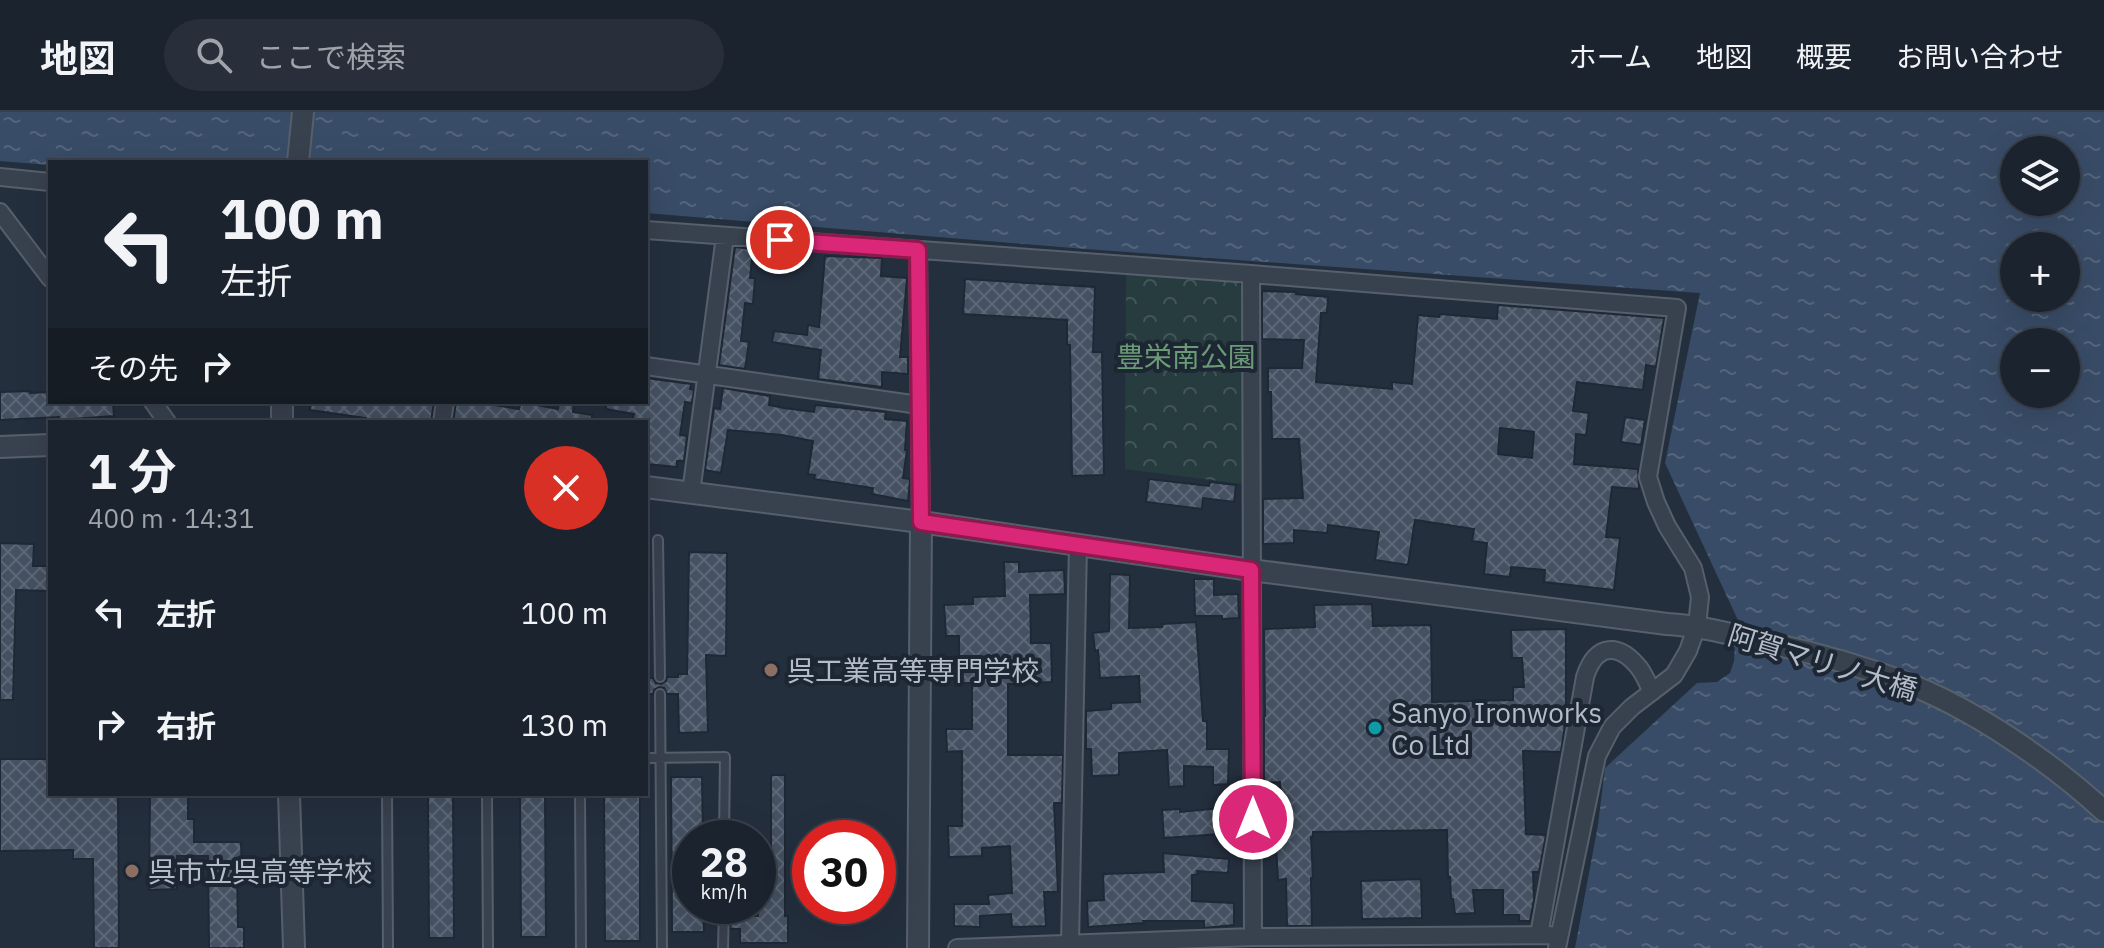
<!DOCTYPE html>
<html lang="ja">
<meta charset="utf-8">
<style>
:root{--surface:#1b232e;--page:#282f3a;--text:#f1f3f6;--muted:#a0a4aa;--line:#39404a}
body{margin:0;font-family:"IBM Plex Sans","Noto Sans JP",sans-serif;background:var(--page);color:var(--text);height:100vh;display:flex;flex-direction:column;font-size:30px;white-space:nowrap}
*{box-sizing:border-box;margin:0}
p{font-size:26px;color:var(--muted)}
.icon{flex:none;width:44px;height:44px;fill:none;stroke:currentColor;stroke-width:2;stroke-linecap:round;stroke-linejoin:round}
.map{position:relative;flex:1;overflow:hidden}
.sheet{position:absolute;left:48px;top:308px;width:600px;height:376px;display:flex;flex-direction:column;background:var(--surface);border-radius:0px;box-shadow:0 8px 32px #0002,0 0 0 2px var(--line)}
.sheet>*{flex:none}
.banner{position:absolute;left:48px;top:48px;width:600px;height:244px;border-radius:0px;box-shadow:0 8px 32px #0002,0 0 0 2px var(--line);background:#1b232e;color:var(--text);overflow:hidden}
.buttons{position:absolute;left:2000px;top:24px;display:grid;gap:16px}
.buttons a{display:grid;place-items:center;width:80px;height:80px;border-radius:50%;background:var(--surface);box-shadow:0 8px 32px #0002,0 0 0 2px var(--line);font-size:40px}
.speed{position:absolute;left:672px;top:708px;display:flex;gap:16px;font-size:40px;font-weight:700;text-align:center}
.speed>*{display:grid;place-content:center;width:104px;height:104px;border-radius:50%;background:var(--surface);box-shadow:0 8px 32px #0002,0 0 0 2px var(--line);line-height:1}
.speed small{font-size:20px;font-weight:400}
.speed .limit{border:12px solid #d22;background:#fff;color:#111}
.pin{position:absolute;display:grid;place-items:center;width:68px;height:68px;color:#fff;margin:-34px;border:4px solid #fff;border-radius:50%;box-shadow:0 2px 8px #0007}
.me{position:absolute;width:88px;margin:-44px;rotate:0deg;stroke-linejoin:round;filter:drop-shadow(0 0 6px #0008)}
.turn{display:flex;align-items:center;gap:28px;height:168px;padding:0 40px;font-size:36px}
.turn .icon{width:104px;height:104px;stroke-width:2.5}
.turn b{display:block;font-size:56px;line-height:68px}
.then{display:flex;align-items:center;height:76px;padding:0 40px;background:#0003;gap:16px;font-size:30px}
.round{display:grid;place-items:center;flex:none;width:84px;height:84px;border-radius:42px;background:var(--page)}
.head{display:flex;align-items:center;justify-content:space-between;height:136px;padding:0 40px}
h1{font-size:48px;font-weight:700;line-height:60px}
ul{padding:0;list-style:none}
li{display:flex;align-items:center;gap:24px;height:112px;padding:0 40px}
li div{flex:1}
li b{display:block;font-size:30px}
li em{font-style:normal}
header{display:flex;align-items:center;gap:48px;box-sizing:border-box;height:112px;padding:0 40px;background:var(--surface);border-bottom:2px solid var(--line)}
header strong{font-size:38px}
nav{display:flex;gap:44px;margin-inline-start:auto;font-size:28px}
.search{width:560px;height:72px;background:var(--page);display:flex;align-items:center;gap:20px;box-sizing:border-box;padding:0 28px;border-radius:44px;color:var(--muted);font-size:30px}
.map>svg:first-child{display:block}
</style>
<header>
<strong>地図</strong>
<div class="search"><svg class="icon" aria-label="search" viewBox="0 0 24 24"><circle cx="10" cy="10" r="6"/><path d="M15 15l6 6"/></svg>ここで検索</div>
<nav><a>ホーム</a><a>地図</a><a>概要</a><a>お問い合わせ</a></nav>
</header>
<div class="map">
<svg width="2104" height="836" viewBox="0 0 2104 836">
<defs>
<pattern id="forest-crowns" width="20" height="18" patternUnits="userSpaceOnUse" patternTransform="scale(2)"><rect width="20" height="18" fill="#263c3f"/><path d="M2 6a3 3 0 1 1 6 0M12 15a3 3 0 1 1 6 0" fill="none" stroke="#435659"/></pattern>
<pattern id="water-ripples" width="26" height="14" patternUnits="userSpaceOnUse" patternTransform="scale(2)"><rect width="26" height="14" fill="#394c67"/><path d="M2 4q2-2 4 0t4 0M15 11q2-2 4 0t4 0" fill="none" stroke="#53647b"/></pattern>
<pattern id="building-cross-hatch" width="8" height="8" patternUnits="userSpaceOnUse" patternTransform="scale(2)"><rect width="8" height="8" fill="#455162"/><path d="M0 0l8 8M0 8l8-8" fill="none" stroke="#5d6877"/></pattern>
</defs>
<rect width="100%" height="100%" fill="#242f3e"/>
<path fill="url(#forest-crowns)" d="M1126 157 1235 167 1248 183 1245 366 1243 372 1125 357Z"/>
<path fill="url(#water-ripples)" fill-rule="evenodd" d="M0 0H2104V836H1575L1598 713 1605 656 1697 571 1717 570 1730 561 1734 549 1737 506 1665 351 1700 181 1085 137 646 101V50H50V53L0 49ZM2014 38H2066V90H2014ZM2014 134H2066V186H2014ZM2014 230H2066V282H2014Z"/>
<path fill="url(#building-cross-hatch)" stroke="#1f2835" stroke-width="2" fill-rule="evenodd" d="M735 135 753 137 750 166H755L753 192 745 191 741 229 749 230 745 257 719 253Z
M825 144 882 146 881 164 907 166 900 245H908V262L882 260V275L818 267 821 238 772 230 774 219 807 223 808 213 819 215Z
M965 167 1095 175 1093 240H1102L1104 363 1072 364 1070 233H1067V208L963 202Z
M1262 179 1296 180V182L1328 185 1327 201H1321L1316 270 1392 277V270L1412 272 1418 203 1439 205 1440 202 1497 207 1498 193 1664 206 1656 255 1646 253 1643 278 1577 270 1573 299 1589 301 1586 323 1576 322 1574 352 1638 357 1639 377 1612 375 1606 425 1620 426 1614 478 1544 470 1545 458 1511 455 1510 465 1484 462 1487 431 1472 429 1474 417 1415 408 1408 453 1375 448 1379 420 1328 413 1327 421 1294 418V431L1263 432V387L1303 386 1299 327H1272L1271 280H1268V256H1302L1304 228 1262 227ZM1500 316 1534 320 1532 346 1498 342Z
M646 266 691 272 690 277 694 278 692 291 685 290 680 323 687 324 684 349H677V355L646 352V310H632L634 302 606 297V290H646Z
M723 276 770 284 769 293 784 296 814 300 815 293 886 300 885 307 907 309 905 338H907L903 366 910 367 908 389 872 382 873 376 814 367 815 363 808 362 813 329 782 323 728 318 721 361 705 358 714 296 720 297Z
M30 279V281L50 280V290H113L114 304 59 308V305L0 308V280Z
M311 290H434L431 310H366V306L310 298Z
M456 290H476L519 297 521 290 558 297 559 290H574L573 300 592 303 591 310H453Z
M1625 305 1645 308 1641 333 1621 330Z
M1149 367 1209 374 1210 370 1236 373 1234 390 1203 386 1202 397 1146 390Z
M0 431 34 432 33 454H50V479L16 478 13 588H0Z
M689 440 727 441 726 544 706 543 708 620 679 621 678 582H667L664 576 659 575 654 578 653 582H646V566H653L656 571 661 572 666 569 667 565H678V562H687Z
M1004 450H1019V460L1064 458 1065 482 1030 483 1031 531H1051L1052 570 1008 572V643H1063L1062 691H1054L1058 780H1044L1046 814 1012 815 1011 802 980 804V815L954 814V792H989L988 783 1012 781 1010 734 982 736V744L949 745 948 714H962V639L947 640 946 617H972V571H959V524H946L944 493 973 492V485L1005 484Z
M1110 462 1130 463 1129 516 1162 515V512L1196 510 1203 609H1207V637H1229L1228 672 1213 673V655L1184 654V674L1169 675 1167 638 1119 641V663L1092 664 1091 637H1086V599L1111 597V591L1140 590 1139 564 1100 566 1098 538 1095 539 1093 521 1109 519Z
M1194 467H1214V483L1238 482 1239 506 1222 507V504H1195Z
M1372 492 1373 514 1431 513 1432 590 1513 588V575H1524L1522 546H1512L1511 518 1566 517V606L1561 640 1523 639 1526 722 1546 723 1539 760H1533L1534 788 1530 809H1519V803H1503V778H1473L1475 801 1455 802 1453 787H1451L1450 765H1448L1447 718 1313 720V725H1311L1313 766H1311L1312 814H1287L1286 767 1278 768 1276 733 1277 691H1282L1280 670 1264 671V604H1265L1264 517 1315 515 1314 493Z
M0 647H50V682H118L119 836H94L93 747H73V738L0 739Z
M771 663H785V804H788V831H740V817H730L731 804H758V752H771Z
M671 665H702L703 726H690V794H703L704 820H672Z
M150 682H188V707H194V730H241L242 762H237L238 815H244V836H209L208 744H177V777L149 778Z
M428 682H453L454 826H429Z
M520 682H545L546 825H521Z
M604 682H640V829H605Z
M1233 695 1235 721 1164 726 1162 698 1180 697V700Z
M1163 741 1229 747 1228 761 1197 759 1198 762 1192 763V789L1234 791V813L1204 816V809H1143L1144 811 1088 815 1087 789 1104 788 1103 762 1164 760Z
M1421 767 1422 806 1362 807 1361 769Z"/>
<g fill="none" stroke-linecap="round" stroke-linejoin="round">
<g stroke="#565f6c" stroke-width="12">
<path id="service" d="M658 428 660 565
M660 582 662 836
M646 646 725 645 724 726
M387 682 388 836
M487 682 488 836
M580 682 581 836
M723 836 724 794"/>
</g>
<g stroke="#565f6c" stroke-width="20">
<path id="minor" d="M0 65 50 70
M0 100 50 166
M646 118 1251 162 1677 196 1648 365 1656 390 1667 414 1693 456 1700 485 1697 514 1688 539 1674 563 1632 595 1612 615 1597 644 1557 836
M918 138 921 410
M1251 162 1253 825
M646 254 919 293
M153 290 167 310
M442 310 445 290
M691 381 725 124
M1539 823 1585 565C1596 531 1619 530 1640 557 1645 564 1648 572 1652 580
M1070 832 1078 432
M957 836 1253 825 1559 823"/>
</g>
<g stroke="#565f6c" stroke-width="24">
<path id="tertiary" d="M298 50 303 0
M282 290V310
M0 335 50 333
M646 375 921 410 1251 458 1667 512C1702 514 1735 523 1769 531 1815 541 1861 554 1904 570 1972 596 2051 650 2104 699
M289 682 294 836
M918 836 921 410"/>
</g>
<use href="#service" stroke="#38414e" stroke-width="8"/>
<use href="#minor" stroke="#38414e" stroke-width="16"/>
<use href="#tertiary" stroke="#38414e" stroke-width="20"/>
</g>
<g fill="none" stroke-linecap="round" stroke-linejoin="round">
<g stroke="#8e194d" stroke-width="20">
<path id="route" d="M780 128 918 138 921 410 1251 458 1253 707"/>
</g>
<use href="#route" stroke="#db2777" stroke-width="14"/>
</g>
<g fill="#8d6e63" stroke="#1d2633" stroke-width="3">
<circle cx="771" cy="558" r="8"/>
<circle cx="132" cy="759" r="8"/>
</g>
<circle fill="#0f9aa8" stroke="#1d2633" stroke-width="3" cx="1375" cy="616" r="8"/>
<g text-anchor="middle" dominant-baseline="central" stroke-width="8" stroke-linejoin="round" paint-order="stroke">
<g font-size="28" fill="#6b9a76" stroke="#1d2633">
<text x="1186" y="244">豊栄南公園</text>
</g>
<g font-size="28" fill="#b4bcc9" stroke="#1d2633">
<text transform="translate(1823 550) rotate(17)">阿賀マリノ大橋</text>
</g>
<g font-size="28" fill="#b4bcc9" stroke="#1d2633" text-anchor="start">
<text x="787" y="558">呉工業高等専門学校</text>
<text x="1391" y="600">Sanyo Ironworks<tspan x="1391" dy="32">Co Ltd</tspan></text>
<text x="148" y="759">呉市立呉高等学校</text>
</g>
</g>
</svg>
<div class="buttons">
<a><svg class="icon" aria-label="layers" viewBox="0 0 24 24"><path d="M12 4l9 5-9 5-9-5zM3 14l9 5 9-5"/></svg></a>
<a>+</a>
<a>−</a>
</div>
<div class="speed"><div>28<small>km/h</small></div><div class="limit">30</div></div>
<div class="pin" style="left:780px;top:128px;background:#d93025"><svg class="icon" aria-label="arrive" viewBox="0 0 24 24"><path d="M6 21V4h12l-3 4 3 4H6"/></svg></div>
<svg class="me" style="left:1253px;top:707px" viewBox="-20 -20 40 40"><circle r="17" fill="#db2777" stroke="#fff" stroke-width="3"/><path d="M0-11L8 9 0 5-8 9z" fill="#fff"/></svg>
<div class="banner">
<div class="turn"><svg class="icon" aria-label="left" viewBox="0 0 24 24"><path d="M17 20v-9H6M10 6l-5 5 5 5"/></svg><div><b>100 m</b>左折</div></div>
<div class="then">その先<svg class="icon" aria-label="right" viewBox="0 0 24 24"><path d="M7 20v-9h11M14 6l5 5-5 5"/></svg></div>
</div>
<section class="sheet">
<div class="head"><div><h1>1 分</h1><p>400 m · 14:31</p></div><a class="round" style="background:#d93025;color:#fff"><svg class="icon" aria-label="close" viewBox="0 0 24 24"><path d="M6 6l12 12M18 6L6 18"/></svg></a></div>
<ul>
<li><svg class="icon" aria-label="left" viewBox="0 0 24 24"><path d="M17 20v-9H6M10 6l-5 5 5 5"/></svg><div><b>左折</b></div><em>100 m</em></li>
<li><svg class="icon" aria-label="right" viewBox="0 0 24 24"><path d="M7 20v-9h11M14 6l5 5-5 5"/></svg><div><b>右折</b></div><em>130 m</em></li>
</ul>
</section>
</div>
